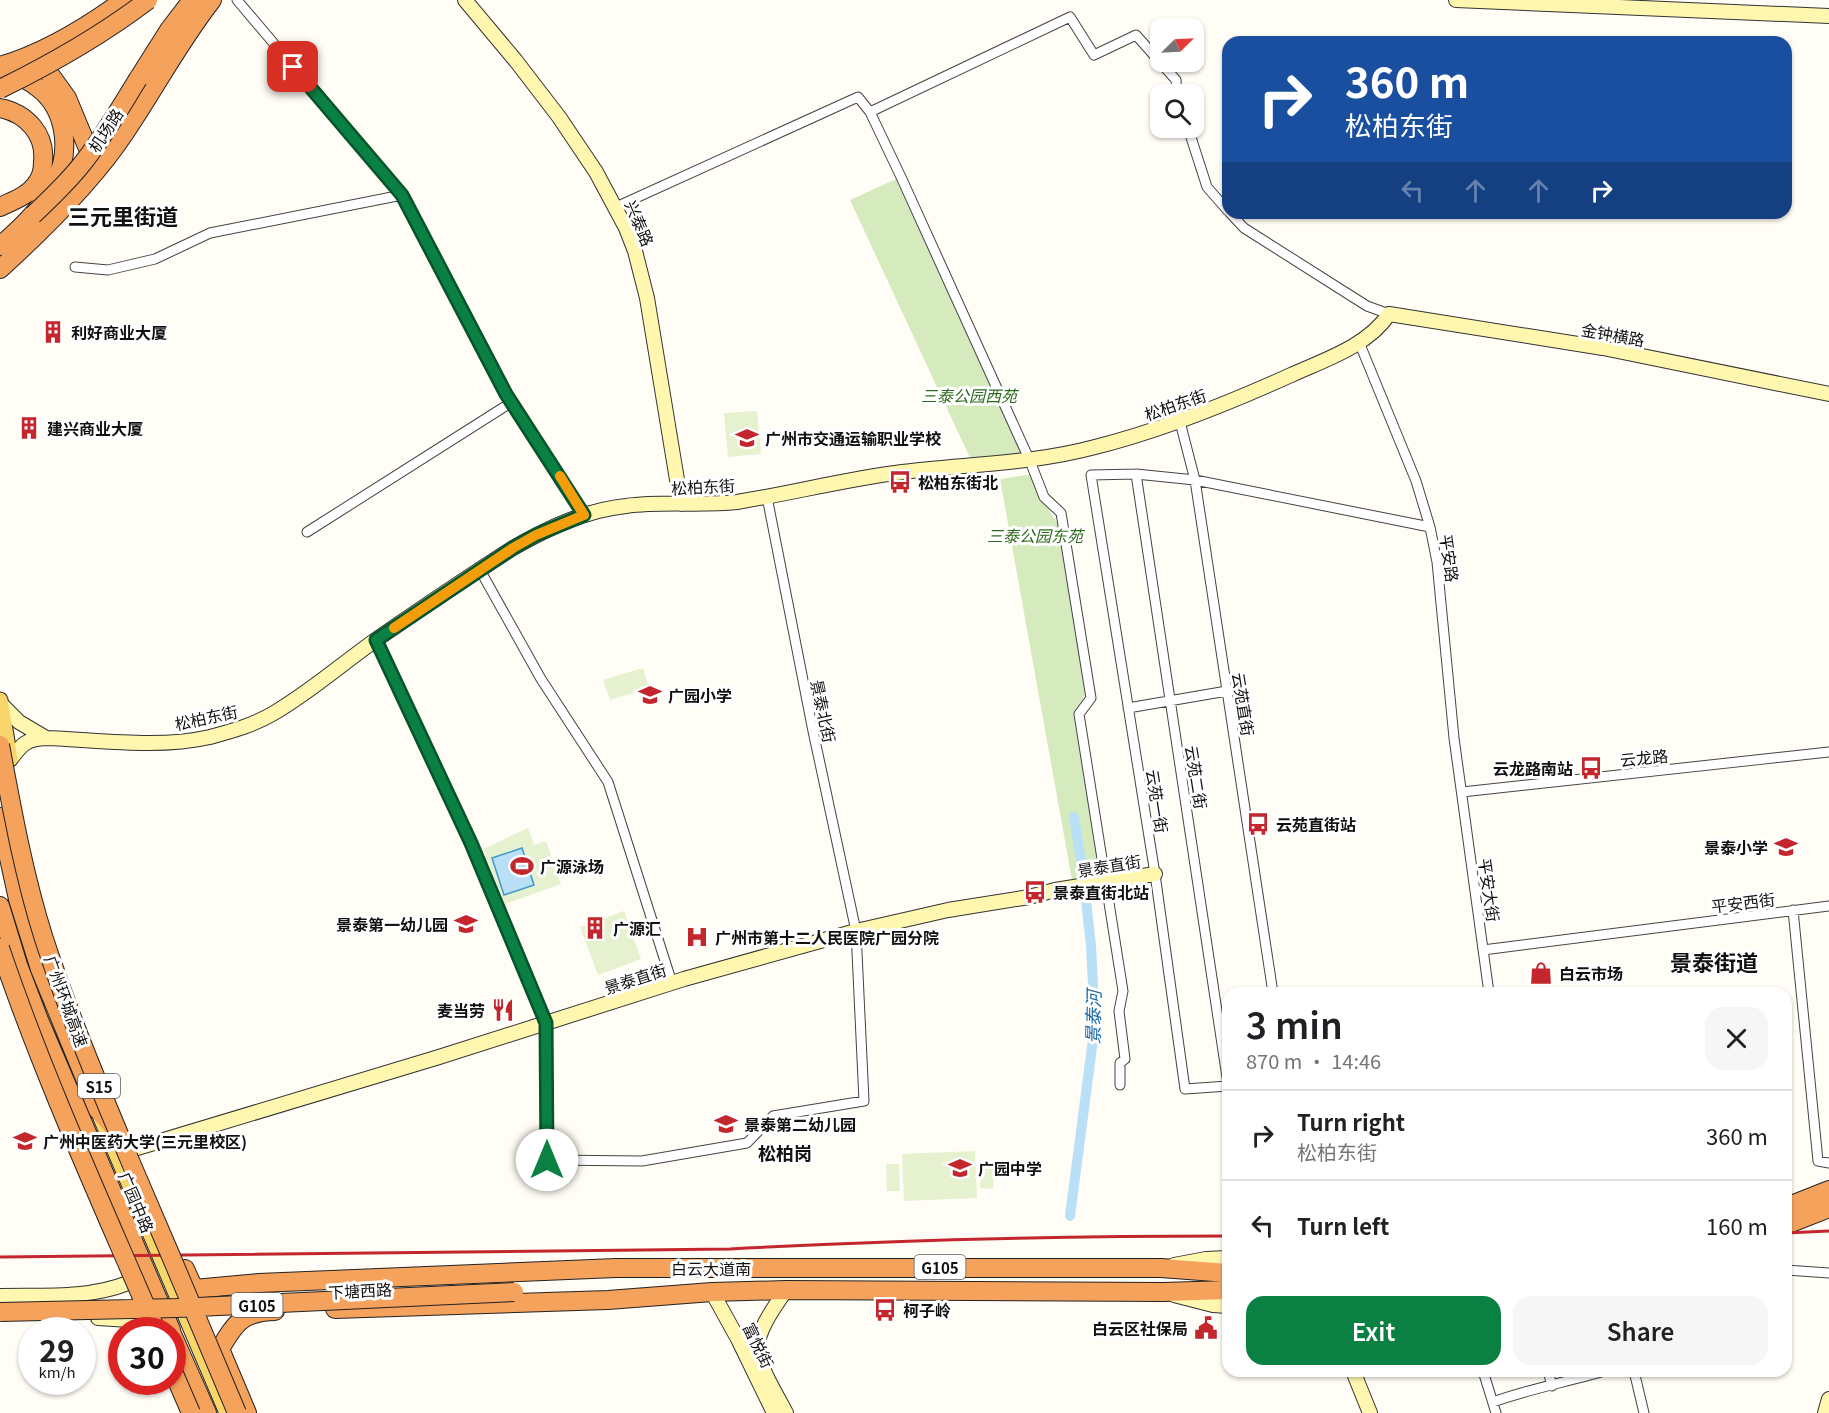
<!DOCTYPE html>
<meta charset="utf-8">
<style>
:root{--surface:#fff;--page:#f6f6f6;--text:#202124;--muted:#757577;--line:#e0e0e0;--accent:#0b8043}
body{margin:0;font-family:Georgia,"Noto Sans SC",serif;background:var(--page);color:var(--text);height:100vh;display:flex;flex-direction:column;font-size:22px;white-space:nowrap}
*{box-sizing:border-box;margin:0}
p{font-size:20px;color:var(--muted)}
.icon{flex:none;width:33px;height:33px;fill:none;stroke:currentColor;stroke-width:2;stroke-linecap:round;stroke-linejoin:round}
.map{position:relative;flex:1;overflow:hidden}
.details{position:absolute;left:1222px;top:987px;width:570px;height:390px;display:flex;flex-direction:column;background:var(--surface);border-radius:18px;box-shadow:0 2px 4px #0004}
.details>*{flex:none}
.hud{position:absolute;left:1222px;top:36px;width:570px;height:183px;border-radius:18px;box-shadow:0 2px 4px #0004;background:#1a4fa0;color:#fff;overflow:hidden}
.needle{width:39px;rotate:66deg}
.buttons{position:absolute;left:1150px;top:18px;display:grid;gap:12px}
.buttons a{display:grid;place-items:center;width:54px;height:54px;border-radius:12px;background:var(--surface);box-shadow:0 2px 4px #0004;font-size:30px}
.speed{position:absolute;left:18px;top:1317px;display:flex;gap:12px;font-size:30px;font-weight:700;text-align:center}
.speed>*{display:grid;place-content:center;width:78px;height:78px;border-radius:50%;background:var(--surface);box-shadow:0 2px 4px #0004;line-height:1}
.speed small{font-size:15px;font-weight:400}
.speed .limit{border:9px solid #d22;background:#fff;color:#111}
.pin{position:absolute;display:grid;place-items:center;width:51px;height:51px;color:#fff;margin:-26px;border-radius:12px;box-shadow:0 3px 9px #0006}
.me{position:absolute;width:66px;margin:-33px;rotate:0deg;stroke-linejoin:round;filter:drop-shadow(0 0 4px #0008)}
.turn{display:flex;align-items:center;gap:21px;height:126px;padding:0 24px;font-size:27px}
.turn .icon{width:78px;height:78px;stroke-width:2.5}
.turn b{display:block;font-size:42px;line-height:51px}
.lanes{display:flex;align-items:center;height:57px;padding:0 24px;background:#0003;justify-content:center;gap:30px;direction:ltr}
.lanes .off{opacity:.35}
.round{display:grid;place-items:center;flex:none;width:63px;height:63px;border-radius:18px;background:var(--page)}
.summary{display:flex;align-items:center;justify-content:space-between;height:102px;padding:0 24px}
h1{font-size:36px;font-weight:600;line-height:45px}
.button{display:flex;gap:12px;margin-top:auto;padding:12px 24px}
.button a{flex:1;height:69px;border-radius:18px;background:var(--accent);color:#fff;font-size:24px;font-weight:600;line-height:69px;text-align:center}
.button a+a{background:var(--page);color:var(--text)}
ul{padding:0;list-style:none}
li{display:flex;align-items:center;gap:18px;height:90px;padding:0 24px;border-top:2px solid var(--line)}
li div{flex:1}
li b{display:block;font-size:22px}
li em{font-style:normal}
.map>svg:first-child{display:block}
</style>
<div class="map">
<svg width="1829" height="1413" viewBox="0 0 1829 1413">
<rect width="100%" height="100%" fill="#fffdf5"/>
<path fill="#d5ebbd" d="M896 179 1023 453 971 460 850 200Z
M1033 474 1041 497 1059 526 1085 694 1077 714 1101 875 1072 880 1000 479Z"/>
<path fill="#e6f2cf" d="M757 411 761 454 728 457 724 413Z
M643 668 649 688 610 700 603 680Z
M528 828 534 845 546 841 561 884 505 904 483 849Z
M624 911 641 959 598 975 580 927Z
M975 1151 977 1198 904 1201 902 1154Z
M981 1163H994L993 1189 980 1188Z
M886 1164H899L900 1191H887Z"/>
<path fill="#b9e0f7" stroke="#3f96cf" stroke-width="1.5" d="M522 848 534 885 504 895 492 858Z"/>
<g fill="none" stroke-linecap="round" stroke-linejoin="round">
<path stroke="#b9e0f7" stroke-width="10" d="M1070 1216 1095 1024 1091 946 1083 874 1074 817"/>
<g stroke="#444" stroke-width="11">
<path id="street" d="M237 0 402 195 506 395 584 515
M870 112 1070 17 1094 55 1136 35 1176 80 1177 94
M1188 128 1207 187 1228 211
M616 207 858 97 870 112 901 177 1030 461 1044 497 1061 513 1091 698 1079 714 1123 991 1119 1011 1125 1059 1120 1063V1085
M1230 213 1244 228 1367 306 1389 314
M75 267 108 270 155 259 210 233 402 195
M1359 342 1416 481 1430 527 1437 562 1454 738 1489 993
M1180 422 1195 480 1273 993
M1136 474 1228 1084
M307 532 512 402
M480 570 541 679 608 782 672 983
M376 640 470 843 546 1023 547 1160 642 1161 747 1143 773 1116 864 1101 856 931 813 731 767 497
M1128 708 1227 691
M1462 792 1829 752
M1793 910 1818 1161 1829 1163
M1483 950 1829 906
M1228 1086 1185 1089 1155 874 1091 475 1136 474 1195 480 1430 527
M1786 1270 1829 1273
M1483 1371 1496 1413
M1548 1371 1552 1386
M1634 1371 1644 1413
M1493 1402C1529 1389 1567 1382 1604 1371"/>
</g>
<g stroke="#333" stroke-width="16">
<path id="secondary" d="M465 0 516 61 559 117 596 172 626 228 635 251 647 298 681 504
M1456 0 1829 16
M1 704 19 722 46 738
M10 760C22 744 26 739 46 738 100 740 157 749 210 737 232 731 254 725 274 713 310 692 343 663 377 639 422 608 468 577 513 548 548 528 586 510 626 506 663 501 700 506 737 502 792 493 847 479 902 472 967 464 1032 464 1095 447 1163 430 1227 404 1291 375 1324 360 1368 346 1389 314L1603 348 1829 394
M134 1149 439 1057 684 979 856 931 948 910 1029 897 1055 890 1155 874
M1174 1265 1206 1259 1228 1258
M786 1290C776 1305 756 1331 758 1349 759 1368 777 1395 786 1413
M712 1292 738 1339 774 1413
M1174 1295 1213 1305 1228 1306
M0 1296C42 1295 88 1299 128 1283
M98 1318 130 1320 147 1325
M1353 1371 1370 1413
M1825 1413 1829 1399"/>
</g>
<g stroke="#222" stroke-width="17">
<path id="primary" d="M0 700 10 759
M101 1118 227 1413"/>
</g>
<g stroke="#222" stroke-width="20">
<path id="highway" d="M36 55 67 98 89 151 102 163
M0 66C45 53 87 27 124 0
M0 68C13 74 26 78 37 87 67 109 71 152 55 183 42 208 21 228 0 246
M138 79 169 30 192 0
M0 108C26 113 46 134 43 162 43 169 41 178 36 184 28 196 12 201 0 207
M0 269C43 230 92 182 124 134 154 90 179 42 212 0
M0 817 18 899 40 969 98 1110 116 1130
M0 906 18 965 39 1020 171 1330
M1786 1207 1829 1190
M1786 1225 1829 1208
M185 1269 194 1289 259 1283 616 1268H1161L1228 1273
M335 1309 608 1300 712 1292 786 1290 1163 1292 1228 1290
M172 1334 207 1413
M247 1413 220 1349C235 1323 242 1312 275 1311"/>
</g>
<use href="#street" stroke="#fff" stroke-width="9"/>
<use href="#secondary" stroke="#fff6b0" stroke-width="14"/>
<use href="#primary" stroke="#f9d66b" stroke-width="15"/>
<use href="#highway" stroke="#f5a25d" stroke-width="18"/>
<path stroke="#c4262e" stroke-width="3" d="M1786 1233 1829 1231
M0 1257 730 1249C896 1240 1062 1236 1228 1236"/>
<g stroke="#222" stroke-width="20" stroke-linecap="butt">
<path id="highway-bridge" d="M0 89C53 63 102 35 148 0
M33 215C50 199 67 183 82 164 103 138 120 108 138 79
M0 745C12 810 24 876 44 939 69 1015 100 1089 131 1163 167 1246 202 1330 237 1413
M0 948C44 1078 102 1204 156 1330
M0 1312 176 1308 514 1292
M172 1369 191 1413"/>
</g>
<use href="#highway-bridge" stroke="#f5a25d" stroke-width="18"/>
</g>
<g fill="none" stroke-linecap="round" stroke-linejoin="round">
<g stroke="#07532c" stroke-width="15">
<path id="route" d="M293 67 402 195 506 394 584 515 536 535 513 548 376 640 471 843 546 1023 547 1160"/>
</g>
<use href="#route" stroke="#0b8043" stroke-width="10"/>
<path stroke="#f59e0b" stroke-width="10" d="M394 628 513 548 536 535 584 515 560 476"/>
</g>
<defs>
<g id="building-bare" transform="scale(1.8)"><path d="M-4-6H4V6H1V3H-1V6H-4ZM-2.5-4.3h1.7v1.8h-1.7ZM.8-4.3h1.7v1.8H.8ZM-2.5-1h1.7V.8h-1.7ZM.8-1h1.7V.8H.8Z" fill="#c4262e" stroke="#fff" stroke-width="2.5" paint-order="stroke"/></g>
<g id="school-bare" transform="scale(1.8)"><path d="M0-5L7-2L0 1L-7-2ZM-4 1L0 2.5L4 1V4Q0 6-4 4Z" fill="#c4262e" stroke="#fff" stroke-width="2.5" paint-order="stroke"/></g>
<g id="bus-bare" transform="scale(1.8)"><path d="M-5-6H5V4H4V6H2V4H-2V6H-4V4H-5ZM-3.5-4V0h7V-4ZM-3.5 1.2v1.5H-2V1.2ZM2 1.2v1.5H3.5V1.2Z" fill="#c4262e" stroke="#fff" stroke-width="2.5" paint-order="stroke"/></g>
<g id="stadium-bare" transform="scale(1.8)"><path d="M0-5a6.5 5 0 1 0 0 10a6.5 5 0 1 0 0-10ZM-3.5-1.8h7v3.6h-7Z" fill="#c4262e" stroke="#fff" stroke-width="2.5" paint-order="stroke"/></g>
<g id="hospital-bare" transform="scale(1.8)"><path d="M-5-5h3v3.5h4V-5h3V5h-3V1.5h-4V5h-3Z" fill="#c4262e" stroke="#fff" stroke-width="2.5" paint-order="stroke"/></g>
<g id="shop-bare" transform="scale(1.8)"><path d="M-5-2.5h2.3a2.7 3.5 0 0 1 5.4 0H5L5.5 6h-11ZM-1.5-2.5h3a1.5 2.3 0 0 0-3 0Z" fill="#c4262e" stroke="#fff" stroke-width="2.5" paint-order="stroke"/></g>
<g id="restaurant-bare" transform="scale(1.8)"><path d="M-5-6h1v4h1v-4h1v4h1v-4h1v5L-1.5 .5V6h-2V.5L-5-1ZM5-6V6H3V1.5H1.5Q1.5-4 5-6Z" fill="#c4262e" stroke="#fff" stroke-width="2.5" paint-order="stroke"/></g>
<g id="university-bare" transform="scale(1.8)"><path d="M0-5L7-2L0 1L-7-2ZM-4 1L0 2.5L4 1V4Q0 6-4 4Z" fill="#c4262e" stroke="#fff" stroke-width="2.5" paint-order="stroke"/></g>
<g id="civic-bare" transform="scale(1.8)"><path d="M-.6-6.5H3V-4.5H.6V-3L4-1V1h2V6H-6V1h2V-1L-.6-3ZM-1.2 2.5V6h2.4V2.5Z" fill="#c4262e" stroke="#fff" stroke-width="2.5" paint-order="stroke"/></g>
</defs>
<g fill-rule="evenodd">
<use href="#building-bare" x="53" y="332"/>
<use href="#building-bare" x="29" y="428"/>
<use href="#school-bare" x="747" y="438"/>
<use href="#bus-bare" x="900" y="482"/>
<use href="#school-bare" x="650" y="695"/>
<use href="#bus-bare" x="1591" y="768"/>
<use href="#bus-bare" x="1258" y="824"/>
<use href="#school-bare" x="1786" y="847"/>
<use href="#stadium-bare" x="522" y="866"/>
<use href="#bus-bare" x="1035" y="892"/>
<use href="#school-bare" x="466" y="924"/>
<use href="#building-bare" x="595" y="928"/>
<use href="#hospital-bare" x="697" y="937"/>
<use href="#shop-bare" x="1541" y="973"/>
<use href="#restaurant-bare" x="503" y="1010"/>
<use href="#school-bare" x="726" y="1124"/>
<use href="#university-bare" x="25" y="1141"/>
<use href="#school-bare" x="960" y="1168"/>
<use href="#bus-bare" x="885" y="1310"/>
<use href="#civic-bare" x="1206" y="1328"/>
</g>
<g text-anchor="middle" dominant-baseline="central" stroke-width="6" stroke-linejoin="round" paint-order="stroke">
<g fill="#fff" stroke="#585858" stroke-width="1.5">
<rect x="78" y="1074" width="42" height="24" rx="4.5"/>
<rect x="914.5" y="1255" width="51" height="24" rx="4.5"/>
<rect x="231.5" y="1293" width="51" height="24" rx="4.5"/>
</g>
<g font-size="15" font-weight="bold" fill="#111">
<text x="99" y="1086">S15</text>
<text x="940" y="1267">G105</text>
<text x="257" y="1305">G105</text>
</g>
<g font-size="16" fill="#111" stroke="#fff">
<text transform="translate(105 130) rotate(-57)">机场路</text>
<text transform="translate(640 223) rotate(67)">兴泰路</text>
<text transform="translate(1613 334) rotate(10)">金钟横路</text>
<text transform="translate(1175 404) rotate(-19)">松柏东街</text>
<text transform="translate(703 486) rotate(-3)">松柏东街</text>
<text transform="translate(1450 558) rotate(82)">平安路</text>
<text transform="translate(1244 704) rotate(81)">云苑直街</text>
<text transform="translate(824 711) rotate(78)">景泰北街</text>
<text transform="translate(206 717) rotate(-12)">松柏东街</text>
<text transform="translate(1644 757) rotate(-6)">云龙路</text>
<text transform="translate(1197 777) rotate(81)">云苑二街</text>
<text transform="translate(1158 801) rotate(81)">云苑一街</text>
<text transform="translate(1109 865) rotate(-9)">景泰直街</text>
<text transform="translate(1490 890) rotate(82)">平安大街</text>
<text transform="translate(1743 902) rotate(-7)">平安西街</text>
<text transform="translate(635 978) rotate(-18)">景泰直街</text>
<text transform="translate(67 1001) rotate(70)">广州环城高速</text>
<text transform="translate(137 1202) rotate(67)">广园中路</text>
<text x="711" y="1268">白云大道南</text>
<text transform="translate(360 1290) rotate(-3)">下塘西路</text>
<text transform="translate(759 1345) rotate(64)">富悦街</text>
</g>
<g font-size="16" font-weight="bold" fill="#111" stroke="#fff" text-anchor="start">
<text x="71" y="332">利好商业大厦</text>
<text x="47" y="428">建兴商业大厦</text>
<text x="765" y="438">广州市交通运输职业学校</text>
<text x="918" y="482">松柏东街北</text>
<text x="668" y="695">广园小学</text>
<text x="1573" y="768" text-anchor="end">云龙路南站</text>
<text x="1276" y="824">云苑直街站</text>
<text x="1768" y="847" text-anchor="end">景泰小学</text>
<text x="540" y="866">广源泳场</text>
<text x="1053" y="892">景泰直街北站</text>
<text x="448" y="924" text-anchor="end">景泰第一幼儿园</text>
<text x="613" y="928">广源汇</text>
<text x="715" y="937">广州市第十二人民医院广园分院</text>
<text x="1559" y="973">白云市场</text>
<text x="485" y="1010" text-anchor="end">麦当劳</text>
<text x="744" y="1124">景泰第二幼儿园</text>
<text x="43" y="1141">广州中医药大学(三元里校区)</text>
<text x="978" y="1168">广园中学</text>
<text x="903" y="1310">柯子岭</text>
<text x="1188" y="1328" text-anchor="end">白云区社保局</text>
</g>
<g font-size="16" font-style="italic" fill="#2f6b1f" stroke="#fff">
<text x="969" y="395">三泰公园西苑</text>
<text x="1035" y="535">三泰公园东苑</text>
</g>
<g font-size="18" font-style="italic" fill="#1768a6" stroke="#fff">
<text transform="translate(1092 1017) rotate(-89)">景泰河</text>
</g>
<g font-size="18" font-weight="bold" fill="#111" stroke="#fff">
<text x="785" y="1152">松柏岗</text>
</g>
<g font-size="22" font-weight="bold" fill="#111" stroke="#fff">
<text x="123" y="215">三元里街道</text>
<text x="1714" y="961">景泰街道</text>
</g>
</g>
</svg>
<div class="buttons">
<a><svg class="needle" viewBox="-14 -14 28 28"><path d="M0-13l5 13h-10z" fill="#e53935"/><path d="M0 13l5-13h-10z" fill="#757577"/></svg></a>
<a><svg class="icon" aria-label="search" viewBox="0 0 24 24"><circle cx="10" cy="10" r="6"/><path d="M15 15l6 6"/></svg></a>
</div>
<div class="speed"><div>29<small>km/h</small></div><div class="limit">30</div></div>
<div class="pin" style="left:293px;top:67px;background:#d93025"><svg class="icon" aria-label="arrive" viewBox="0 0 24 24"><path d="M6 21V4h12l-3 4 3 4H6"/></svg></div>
<svg class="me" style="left:547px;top:1160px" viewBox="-20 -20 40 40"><circle r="19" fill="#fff"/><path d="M0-13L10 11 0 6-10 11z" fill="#0b8043"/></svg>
<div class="hud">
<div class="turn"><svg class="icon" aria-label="right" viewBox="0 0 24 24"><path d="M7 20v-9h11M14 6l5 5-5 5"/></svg><div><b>360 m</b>松柏东街</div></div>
<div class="lanes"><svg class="icon off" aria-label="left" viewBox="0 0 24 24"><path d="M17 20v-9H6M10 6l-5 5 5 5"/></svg><svg class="icon off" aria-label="ahead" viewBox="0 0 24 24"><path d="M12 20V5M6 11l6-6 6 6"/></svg><svg class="icon off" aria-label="ahead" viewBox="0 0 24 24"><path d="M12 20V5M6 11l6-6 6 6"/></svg><svg class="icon" aria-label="right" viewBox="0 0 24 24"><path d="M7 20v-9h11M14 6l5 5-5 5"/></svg></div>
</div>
<section class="details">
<div class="summary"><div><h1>3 min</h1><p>870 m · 14:46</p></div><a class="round"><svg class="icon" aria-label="close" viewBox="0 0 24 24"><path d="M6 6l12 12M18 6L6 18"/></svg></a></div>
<ul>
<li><svg class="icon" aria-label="right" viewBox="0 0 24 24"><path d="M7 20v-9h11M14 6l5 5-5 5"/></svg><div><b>Turn right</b><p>松柏东街</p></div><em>360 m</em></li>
<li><svg class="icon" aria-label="left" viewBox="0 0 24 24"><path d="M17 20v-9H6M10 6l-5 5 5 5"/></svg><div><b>Turn left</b></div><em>160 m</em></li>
</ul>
<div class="button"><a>Exit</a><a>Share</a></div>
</section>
</div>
